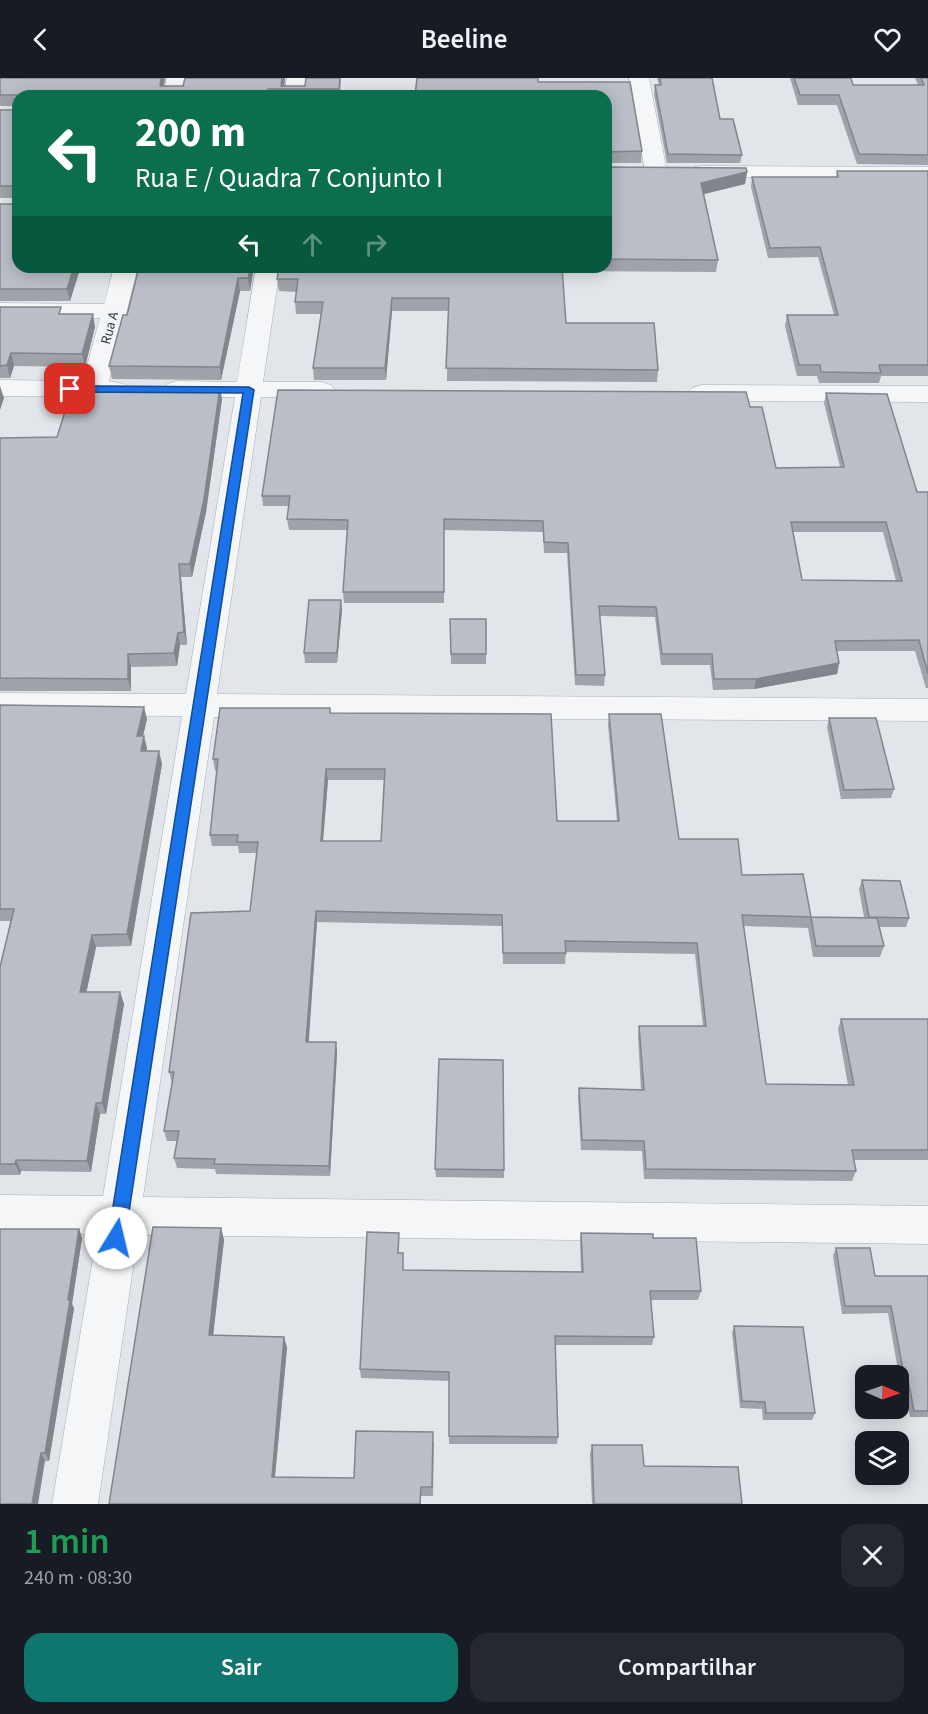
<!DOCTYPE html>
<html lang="pt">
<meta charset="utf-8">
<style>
:root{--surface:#171b24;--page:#242831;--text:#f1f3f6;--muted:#9ea1a6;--accent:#0f766e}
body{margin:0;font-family:"Source Sans 3",sans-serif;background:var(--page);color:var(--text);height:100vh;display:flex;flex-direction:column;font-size:22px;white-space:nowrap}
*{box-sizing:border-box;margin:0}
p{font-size:20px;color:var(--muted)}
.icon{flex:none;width:33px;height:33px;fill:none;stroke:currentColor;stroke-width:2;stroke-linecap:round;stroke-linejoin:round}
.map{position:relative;height:1426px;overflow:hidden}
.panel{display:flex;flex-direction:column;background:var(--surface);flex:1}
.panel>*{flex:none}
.hud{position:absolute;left:12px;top:12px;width:600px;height:183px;border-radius:18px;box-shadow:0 3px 15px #0003;background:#0b6e4f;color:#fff;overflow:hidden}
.needle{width:39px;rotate:92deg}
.tools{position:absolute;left:855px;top:1287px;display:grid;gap:12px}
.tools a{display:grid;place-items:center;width:54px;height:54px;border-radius:12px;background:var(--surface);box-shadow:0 3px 15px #0003;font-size:30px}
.pin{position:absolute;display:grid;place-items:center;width:51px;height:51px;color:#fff;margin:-26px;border-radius:12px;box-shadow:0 3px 9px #0006}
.me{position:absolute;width:66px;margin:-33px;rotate:9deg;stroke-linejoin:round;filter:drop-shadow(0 0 4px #0008)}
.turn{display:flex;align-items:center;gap:21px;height:126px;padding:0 24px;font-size:27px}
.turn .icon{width:78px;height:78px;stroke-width:2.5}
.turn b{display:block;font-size:42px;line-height:51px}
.lanes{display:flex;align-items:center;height:57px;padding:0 24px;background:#0003;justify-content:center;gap:30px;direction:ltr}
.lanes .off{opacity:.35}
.round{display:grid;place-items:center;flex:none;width:63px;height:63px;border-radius:18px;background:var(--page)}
.head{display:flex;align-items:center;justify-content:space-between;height:102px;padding:0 24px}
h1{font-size:36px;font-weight:600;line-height:45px;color:#1e9e55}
.primary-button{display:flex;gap:12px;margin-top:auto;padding:12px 24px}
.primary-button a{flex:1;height:69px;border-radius:18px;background:var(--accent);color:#fff;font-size:24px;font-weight:600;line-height:69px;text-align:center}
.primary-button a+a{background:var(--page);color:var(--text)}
header{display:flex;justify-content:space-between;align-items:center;height:78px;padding:0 24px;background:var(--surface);font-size:27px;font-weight:600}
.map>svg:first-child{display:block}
</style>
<header><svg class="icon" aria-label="back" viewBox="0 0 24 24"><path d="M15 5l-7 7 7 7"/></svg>Beeline<svg class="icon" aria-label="heart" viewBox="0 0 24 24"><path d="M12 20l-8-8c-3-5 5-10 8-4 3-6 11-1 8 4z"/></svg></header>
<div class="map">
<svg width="928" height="1426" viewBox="0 0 928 1426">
<rect width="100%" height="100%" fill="#e2e5ea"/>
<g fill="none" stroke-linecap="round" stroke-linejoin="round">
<g stroke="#a8acb4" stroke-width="1">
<path id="minor" d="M167 0H187L183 18H163Z
M287 0H307L304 18H284Z
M629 0H649L667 94 664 99H648L645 94Z
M702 88 928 89V101L694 99 691 94 694 89Z
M114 189H138L109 303 124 306 128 311 124 316 115 319 0 318V302L83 303 100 240 0 239V225L104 226Z
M256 189H280L263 304H322L331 307 335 312 331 317 322 320 261 319 217 616 928 621V643L214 639 143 1119 928 1128V1166L138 1157 98 1426H52L97 1156 0 1155V1117L103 1118 182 638 0 637V615L186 616 235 319H176L167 316 163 311 167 306 176 303 237 304Z
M701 307 928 308V324L701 323 692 320 688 315 692 310Z"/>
</g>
<use href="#minor" fill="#f5f6f8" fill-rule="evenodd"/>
</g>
<path fill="#a0a3aa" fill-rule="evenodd" d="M0 0H165L164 8H183L285 0 284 8H305L306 0H341L340 18H18V189H112L111 191H80L70 223H0V126H17V120H0V32H17V28H0Z
M417 0H538V4H630L642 73 641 85H606V18H415Z
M657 0H712L720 41 742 77 740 85H667L654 16 655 7H659Z
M790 0H851L853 7H918L915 0H928V87L857 86 837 27H798Z
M606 89 747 94 745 106 704 116 718 182 716 194 562 193 566 245 658 292 657 304 447 303 448 233H392L386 302H314L313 290 321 236H296L295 224 296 214 279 213 277 201 279 189H606Z
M837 93H928V298H881L879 305H819L817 298H797L785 248 787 237H834L818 179 768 180 751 109 752 99H836Z
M139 189H254L250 213H240L221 302 112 301 109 288 127 237Z
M0 229 63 236 95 249 85 289 14 288 10 300H0Z
M826 315 917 414H928V610H926L915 573H837L839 585 837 596 754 611 713 612 710 587H661L655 539 600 538 605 597 604 608 575 607 567 475H544L543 454 444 452V525H344L343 514 347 452H289L287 441 289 428H263L262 418 750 329 776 390 840 389 824 325ZM793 454H883L896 503 802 502Z
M222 321 206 434 192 499H181L187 567H180L177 588 131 589V613H0V360L57 359Z
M342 532 337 585H305L304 575Z
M450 541H486V586H451Z
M0 627 147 641 143 658 147 670 146 673 162 686 131 868 96 869 86 914H120L124 926 106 1036H100L91 1094 21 1093 20 1097H0V889L11 843H0Z
M331 635 557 743H617L608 647 609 636 679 761 742 797 811 839H864L859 811 862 802 909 840 906 849H879L884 868 880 879H813L808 850 744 848 766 1006 848 1007 838 951 841 941H928V1082H854L856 1093 852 1103 644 1101 642 1073 581 1072 578 1020 579 1010 641 1012 638 958 639 948H703L695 876 566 874 565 886H503L502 848 317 844 308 964H336L337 975 330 1098 216 1096 215 1091 177 1090 174 1080 177 1063H167L164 1053 172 1005 169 994 250 833 257 775H239L238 768H212L210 757 217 693H215L213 681ZM328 702H384L381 763H323Z
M829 640 894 711 891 720 841 721 827 649Z
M435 1091 504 1092V1100L436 1099Z
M221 1150 224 1162 213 1257 284 1259 287 1270 275 1399 354 1400 434 1364 433 1418H421V1426H109Z
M79 1151 82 1160 72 1226 74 1230 49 1383H45L0 1426Z
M581 1155 653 1160 701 1213 698 1222H651L654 1259 652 1267H555L558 1359 557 1366H449V1303L361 1300 360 1291 399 1164V1175H403V1192L581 1194 580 1164Z
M836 1170 875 1198H928V1339H910L904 1309H901L888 1235 842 1236 833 1178Z
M734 1248 815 1335 812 1342H763L762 1331 740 1330 732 1255Z
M592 1367 644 1388 742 1426H592L590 1376Z"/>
<path fill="#82858b" d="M161 0H165L162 18 160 8Z
M282 0H285L284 11 281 8Z
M747 94 745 106 700 117 701 105Z
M74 189H79L80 191 70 223 67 211Z
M251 189H254L250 213 248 200Z
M238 200 240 213 221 302 220 289Z
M392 220V233L386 302 385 290Z
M93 236 95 249 85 289 82 276Z
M11 275 14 288 10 300 7 287Z
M0 308 4 320 0 332Z
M220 309 222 321 206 434 192 499 190 486Z
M179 486 181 499 187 567 184 554Z
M341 522 342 532 337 585V575Z
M178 555 180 567 177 588 174 575Z
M128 576 131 589V613L128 601Z
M839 585 837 596 754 611 756 601Z
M144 629 147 641 140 670 137 658Z
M144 658 147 670 144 685 141 673Z
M159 673 162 686 131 868 127 856Z
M326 691 328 702 322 774 321 763Z
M316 833 317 844 308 975 306 964Z
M92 857 96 869 84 926 80 914Z
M120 914 124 926 106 1036 102 1025Z
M336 964 337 975 330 1098 329 1088Z
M96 1025 100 1036 91 1094 87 1083Z
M16 1082 21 1093 20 1097 15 1086Z
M221 1150 224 1162 212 1267 209 1257Z
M79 1151 82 1160 72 1226 74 1230 49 1383 45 1375Z
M284 1259 287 1270 274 1408 272 1399Z
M41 1375 45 1383 38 1426H32Z"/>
<path fill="#babec6" stroke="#82858b" stroke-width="1.5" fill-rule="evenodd" d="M0 0H161L160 8H183L185 0H282L281 8H305L306 0H340L339 11H268L267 18H18V189H74L67 211H0V126H17V108H0V32H17V17H0Z
M417 0H538V4H630L642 73 606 74V18H415Z
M660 0H712L720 41H733L742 77 668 76 655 7H661Z
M794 0H851L853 7H924L921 0H928V77L859 76 839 17H800Z
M606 89 746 90 747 94 701 105 718 182 606 181Z
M837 93H928V287H879L881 295 821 294 820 287H799L787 237H838L820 169 770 170 752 99H838Z
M139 189H251L248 200H238L220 289 109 288 123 237H127Z
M279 189H562L566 245H654L658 292 446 290 449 220H392L385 290H313L323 224H295L298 201H277Z
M0 229H61L59 236H93L82 276 11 275 7 287 0 288Z
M73 308 220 309 204 421 190 486H179L184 554 178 555 174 575 128 576V601L0 600V360L57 359Z
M278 312 746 314 750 329H762L776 390 844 389 826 315 887 316 917 414H928V596L919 562 835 563 839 585 756 601H714L712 576H662L656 529 599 528 605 597H576L568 465 544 464 543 443 444 441V514H343L348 442 287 441 290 418H262ZM791 444H886L902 503 802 502Z
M309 522H341L337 575H304Z
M450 541H486V576H451Z
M0 627 144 629 137 658H144L141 673H159L127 856 92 857 80 914H120L102 1025H96L87 1083 16 1082 15 1086H0V889L14 831H0Z
M220 630H330V635L551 636 557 743H619L609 636H661L679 761H738L742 797 803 796 811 839 877 840 884 868H816L811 839 742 837 766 1006 854 1007 841 941H928V1072H852L856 1093 646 1091 644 1063 582 1062 579 1010 644 1012 639 948H706L697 865 565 863 566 875H503L502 837 316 833 306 964H336L329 1088 214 1086 215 1081 174 1080 179 1053H164L174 994H169L191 835 250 833 258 764H237L238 757H210L218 681H213ZM326 691H385L381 763H321Z
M829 640H876L894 711 844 712Z
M862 802 900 803 909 840 869 839Z
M439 981 503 982 504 1092 435 1091Z
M153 1149 221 1150 209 1257 284 1259 272 1399 354 1400 356 1353 433 1354 432 1409H421L420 1426H109Z
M0 1151H79L68 1222H70L45 1375H41L32 1426H0Z
M367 1154 399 1155 398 1175H403V1192L583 1194 581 1155 653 1156V1160H696L701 1213H650L654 1259 555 1258 558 1359 449 1358V1294L360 1291Z
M836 1170H870L875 1198H928V1333H914L908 1302H905L891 1228H845Z
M734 1248 803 1249 815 1335H766L765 1324 742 1323Z
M592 1367H642L644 1388 738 1389 742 1426H594Z"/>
<path fill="#1a73e8" stroke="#114b97" stroke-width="1.5" d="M67 308 249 309 254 312 125 1160 122 1165 116 1168 110 1165 108 1160 243 315 70 314 67 313Z"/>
<g text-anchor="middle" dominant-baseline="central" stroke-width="5" stroke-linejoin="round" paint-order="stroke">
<g font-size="14" fill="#2c3340" stroke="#f2f4f7">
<text transform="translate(110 250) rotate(-75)">Rua A</text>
</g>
</g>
</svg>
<div class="tools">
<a><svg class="needle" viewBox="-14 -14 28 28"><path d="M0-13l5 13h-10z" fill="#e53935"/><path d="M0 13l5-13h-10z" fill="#9ea1a6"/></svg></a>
<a><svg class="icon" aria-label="layers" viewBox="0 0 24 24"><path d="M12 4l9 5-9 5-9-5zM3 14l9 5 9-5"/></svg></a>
</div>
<div class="pin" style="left:70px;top:311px;background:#d93025"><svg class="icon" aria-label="arrive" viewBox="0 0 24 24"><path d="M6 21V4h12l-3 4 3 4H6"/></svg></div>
<svg class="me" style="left:116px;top:1160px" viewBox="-20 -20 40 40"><circle r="19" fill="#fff"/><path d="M0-13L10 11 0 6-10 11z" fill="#1a73e8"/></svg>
<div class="hud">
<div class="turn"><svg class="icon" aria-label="left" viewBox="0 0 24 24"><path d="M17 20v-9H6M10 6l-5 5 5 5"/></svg><div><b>200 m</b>Rua E / Quadra 7 Conjunto I</div></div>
<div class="lanes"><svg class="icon" aria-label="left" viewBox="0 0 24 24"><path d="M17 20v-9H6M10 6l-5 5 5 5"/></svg><svg class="icon off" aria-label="ahead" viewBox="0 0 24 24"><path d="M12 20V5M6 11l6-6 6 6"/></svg><svg class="icon off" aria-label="right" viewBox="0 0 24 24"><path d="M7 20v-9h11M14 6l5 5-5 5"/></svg></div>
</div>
</div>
<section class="panel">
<div class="head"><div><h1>1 min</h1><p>240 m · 08:30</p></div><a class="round"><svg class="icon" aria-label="close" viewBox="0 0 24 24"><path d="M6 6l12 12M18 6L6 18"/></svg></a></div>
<div class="primary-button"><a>Sair</a><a>Compartilhar</a></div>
</section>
